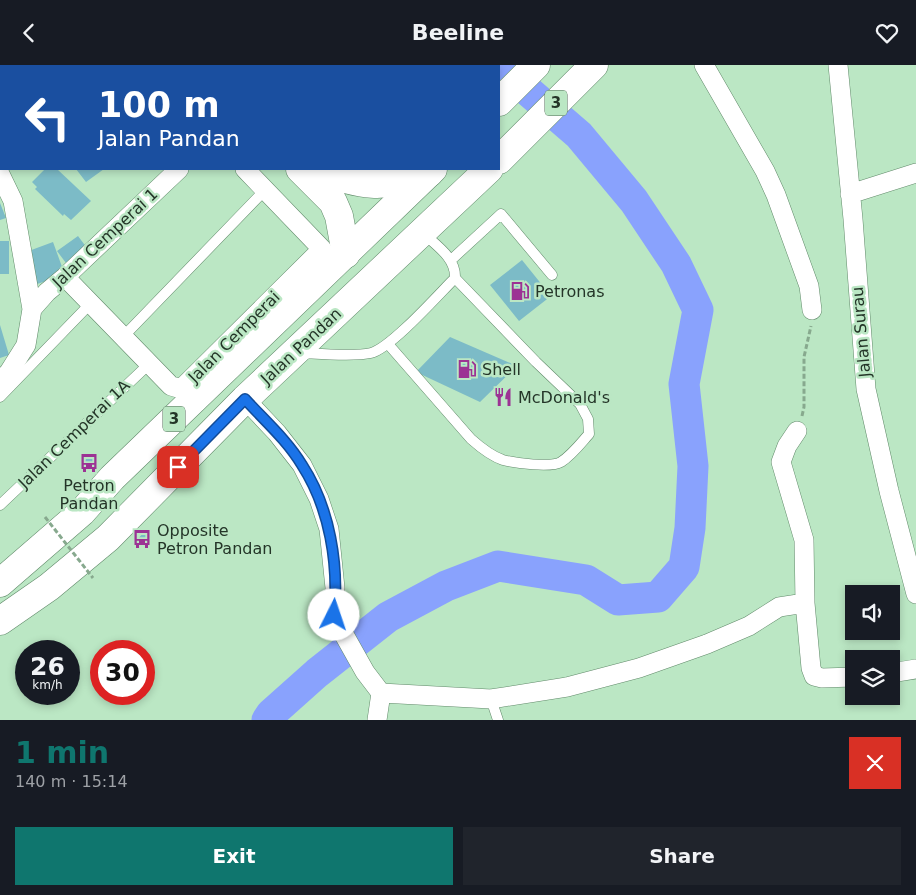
<!DOCTYPE html>
<meta charset="utf-8">
<style>
:root{--surface:#171b24;--page:#20242c;--text:#f1f3f6;--muted:#9ea1a6;--accent:#0f766e}
body{margin:0;font-family:"DejaVu Sans",sans-serif;background:var(--page);color:var(--text);height:100vh;display:flex;flex-direction:column;font-size:19px;white-space:nowrap}
*{box-sizing:border-box;margin:0}
p{font-size:16px;color:var(--muted)}
.icon{flex:none;width:28px;height:28px;fill:none;stroke:currentColor;stroke-width:2;stroke-linecap:round;stroke-linejoin:round}
.map{position:relative;height:655px;overflow:hidden}
.side{display:flex;flex-direction:column;background:var(--surface);flex:1}
.side>*{flex:none}
.top-card{position:absolute;left:0px;top:0px;width:500px;height:105px;box-shadow:0 2px 8px #0003;background:#1a4fa0;color:#fff;overflow:hidden}
.tools{position:absolute;left:845px;top:520px;display:grid;gap:10px}
.tools a{display:grid;place-items:center;width:55px;height:55px;border-radius:0px;background:var(--surface);box-shadow:0 2px 8px #0003;font-size:25px}
.speed{position:absolute;left:15px;top:575px;display:flex;gap:10px;font-size:25px;font-weight:700;text-align:center}
.speed>*{display:grid;place-content:center;width:65px;height:65px;border-radius:50%;background:var(--surface);box-shadow:0 2px 8px #0003;line-height:1}
.speed small{font-size:12px;font-weight:400}
.speed .limit{border:8px solid #d22;background:#fff;color:#111}
.pin{position:absolute;display:grid;place-items:center;width:42px;height:42px;color:#fff;margin:-21px;border-radius:10px;box-shadow:0 2px 8px #0006}
.me{position:absolute;width:55px;margin:-28px;rotate:4deg;stroke-linejoin:round;filter:drop-shadow(0 0 4px #0008)}
.turn{display:flex;align-items:center;gap:18px;height:105px;padding:0 15px;font-size:22px}
.turn .icon{width:65px;height:65px;stroke-width:2.5}
.turn b{display:block;font-size:35px;line-height:42px}
.round{display:grid;place-items:center;flex:none;width:52px;height:52px;border-radius:0px;background:var(--page)}
.headline{display:flex;align-items:center;justify-content:space-between;height:85px;padding:0 15px}
h1{font-size:30px;font-weight:700;line-height:38px;color:var(--accent)}
.button{display:flex;gap:10px;margin-top:auto;padding:10px 15px}
.button a{flex:1;height:58px;border-radius:0px;background:var(--accent);color:#fff;font-size:20px;font-weight:700;line-height:58px;text-align:center}
.button a+a{background:var(--page);color:var(--text)}
header{display:flex;justify-content:space-between;align-items:center;height:65px;padding:0 15px;background:var(--surface);font-size:22px;font-weight:700}
.map>svg:first-child{display:block}
</style>
<header><svg class="icon" aria-label="back" viewBox="0 0 24 24"><path d="M15 5l-7 7 7 7"/></svg>Beeline<svg class="icon" aria-label="heart" viewBox="0 0 24 24"><path d="M12 20l-8-8c-3-5 5-10 8-4 3-6 11-1 8 4z"/></svg></header>
<div class="map">
<svg width="916" height="655" viewBox="0 0 916 655">
<rect width="100%" height="100%" fill="#bbe7c4"/>
<g fill="none" stroke-linecap="round" stroke-linejoin="round">
<path stroke="#89a2fd" stroke-width="31" d="M267 655 271 649 317 608 388 552 446 521 498 501 586 515 618 535 658 532 684 502 690 463 693 401 684 319 698 245 676 199 634 136 579 70 498 0"/>
</g>
<path fill="#7cbbc7" d="M45 104H57L91 136 71 155 64 149 63 151 35 124 37 122 32 117Z
M76 104H104L86 117Z
M0 138 6 153 0 155Z
M78 171 87 183 66 198 57 186Z
M0 176H9V209H0Z
M53 177 65 210 37 219 26 187Z
M522 195 551 231 519 256 490 220Z
M0 260 9 290 0 293Z
M450 272 517 301 480 337 416 307Z
M91 389 96 394 85 404 80 400Z
M144 467 148 471 140 480 136 476Z"/>
<g fill="none" stroke-linecap="round" stroke-linejoin="round">
<g stroke="#618a6a" stroke-width="11">
<path id="lane" d="M451 195 501 149 552 210
M123 272 265 125
M388 279 471 374C480 382 491 391 503 395 515 398 551 403 561 397 572 390 581 378 589 369L588 354 580 339 536 297 455 213
M302 288C321 289 354 292 371 288 391 283 439 229 455 213 456 193 437 181 423 168
M0 332 91 238
M0 440 149 299
M491 634 498 655"/>
</g>
<g stroke="#618a6a" stroke-width="20">
<path id="street" d="M704 0 765 106 776 130 809 221 812 245
M838 0 853 154 866 324 889 426 916 529
M0 109 13 136 32 244 26 280 9 307 0 317
M850 129 916 108
M65 212 171 321 178 323 184 321 322 184 245 104
M32 244 47 227 65 212 179 104
M245 334 277 368 302 400 319 434 329 464 335 523 333 550 365 607 381 628 377 655
M797 366 787 381 781 397 804 475 805 538 811 603 814 611 822 613 854 612
M891 608 916 604
M381 628 491 634 567 622 639 603 707 579 749 561 779 542 805 538"/>
</g>
<g stroke="#618a6a" stroke-width="29">
<path id="primary" d="M153 0 155 1
M300 104 333 137 339 151 346 189
M316 104C359 121 384 125 429 108"/>
</g>
<g stroke="#618a6a" stroke-width="29">
<path id="highway" d="M499 37 536 0
M499 95 594 0
M0 518 82 447 112 413 433 104
M0 556 49 522 108 473 245 334 489 104"/>
</g>
<path stroke="#87a98e" stroke-width="3" stroke-dasharray="5 2.5" stroke-linecap="butt" d="M802 351 804 342V292L811 261"/>
<use href="#lane" stroke="#fff" stroke-width="10"/>
<use href="#street" stroke="#fff" stroke-width="19"/>
<use href="#primary" stroke="#fff" stroke-width="28"/>
<use href="#highway" stroke="#fff" stroke-width="28"/>
<path stroke="#87a98e" stroke-width="3" stroke-dasharray="5 2.5" stroke-linecap="butt" d="M45 452 93 513"/>
</g>
<g fill="none" stroke-linecap="round" stroke-linejoin="round">
<g stroke="#114b97" stroke-width="12">
<path id="route" d="M178 402 245 334C264 355 287 375 302 400 330 443 339 500 334 550"/>
</g>
<use href="#route" stroke="#1a73e8" stroke-width="9"/>
</g>
<defs>
<g id="fuel-bare" transform="scale(1.5)"><path d="M-5.5-6h7V0h2V4h1.3V-2.5L3-4.5l.8-.8L6-3V5H2.5V1h-1V6h-7ZM-4.2-4.7v3.2H.2V-4.7Z" fill="#9c3294" stroke="#bbe7c4" stroke-width="2.5" paint-order="stroke"/></g>
<g id="restaurant-bare" transform="scale(1.5)"><path d="M-5-6h1v4h1v-4h1v4h1v-4h1v5L-1.5 .5V6h-2V.5L-5-1ZM5-6V6H3V1.5H1.5Q1.5-4 5-6Z" fill="#9c3294" stroke="#bbe7c4" stroke-width="2.5" paint-order="stroke"/></g>
<g id="bus-bare" transform="scale(1.5)"><path d="M-5-6H5V4H4V6H2V4H-2V6H-4V4H-5ZM-3.5-4V0h7V-4ZM-3.5 1.2v1.5H-2V1.2ZM2 1.2v1.5H3.5V1.2Z" fill="#9c3294" stroke="#bbe7c4" stroke-width="2.5" paint-order="stroke"/></g>
</defs>
<g fill-rule="evenodd">
<use href="#fuel-bare" x="520" y="226"/>
<use href="#fuel-bare" x="467" y="304"/>
<use href="#restaurant-bare" x="503" y="332"/>
<use href="#bus-bare" x="89" y="398"/>
<use href="#bus-bare" x="142" y="474"/>
</g>
<g text-anchor="middle" dominant-baseline="central" stroke-width="5" stroke-linejoin="round" paint-order="stroke">
<g fill="#bbe7c4" stroke="#516a57" stroke-width="1">
<rect x="545" y="25.5" width="22" height="25" rx="4"/>
<rect x="163" y="341.5" width="22" height="25" rx="4"/>
</g>
<g font-size="15" font-weight="bold" fill="#243528">
<text x="556" y="38">3</text>
<text x="174" y="354">3</text>
</g>
<g font-size="16" fill="#243528" stroke="#bbe7c4">
<text transform="translate(105 173) rotate(-43)">Jalan Cemperai 1</text>
<text transform="translate(861 267) rotate(-95)">Jalan Surau</text>
<text transform="translate(234 272) rotate(-45)">Jalan Cemperai</text>
<text transform="translate(301 281) rotate(-43)">Jalan Pandan</text>
<text transform="translate(74 369) rotate(-44)">Jalan Cemperai 1A</text>
</g>
<g font-size="16" fill="#243528" stroke="#bbe7c4" text-anchor="start">
<text x="535" y="226">Petronas</text>
<text x="482" y="304">Shell</text>
<text x="518" y="332">McDonald's</text>
<text x="89" y="420" text-anchor="middle">Petron<tspan x="89" dy="18">Pandan</tspan></text>
<text x="157" y="465">Opposite<tspan x="157" dy="18">Petron Pandan</tspan></text>
</g>
</g>
</svg>
<div class="tools">
<a><svg class="icon" aria-label="sound" viewBox="0 0 24 24"><path d="M4 9h4l5-4v14l-5-4H4zM17 9q2 3 0 6"/></svg></a>
<a><svg class="icon" aria-label="layers" viewBox="0 0 24 24"><path d="M12 4l9 5-9 5-9-5zM3 14l9 5 9-5"/></svg></a>
</div>
<div class="speed"><div>26<small>km/h</small></div><div class="limit">30</div></div>
<div class="pin" style="left:178px;top:402px;background:#d93025"><svg class="icon" aria-label="arrive" viewBox="0 0 24 24"><path d="M6 21V4h12l-3 4 3 4H6"/></svg></div>
<svg class="me" style="left:334px;top:550px" viewBox="-20 -20 40 40"><circle r="19" fill="#fff"/><path d="M0-13L10 11 0 6-10 11z" fill="#1a73e8"/></svg>
<div class="top-card">
<div class="turn"><svg class="icon" aria-label="left" viewBox="0 0 24 24"><path d="M17 20v-9H6M10 6l-5 5 5 5"/></svg><div><b>100 m</b>Jalan Pandan</div></div>
</div>
</div>
<section class="side">
<div class="headline"><div><h1>1 min</h1><p>140 m · 15:14</p></div><a class="round" style="background:#d93025;color:#fff"><svg class="icon" aria-label="close" viewBox="0 0 24 24"><path d="M6 6l12 12M18 6L6 18"/></svg></a></div>
<div class="button"><a>Exit</a><a>Share</a></div>
</section>
